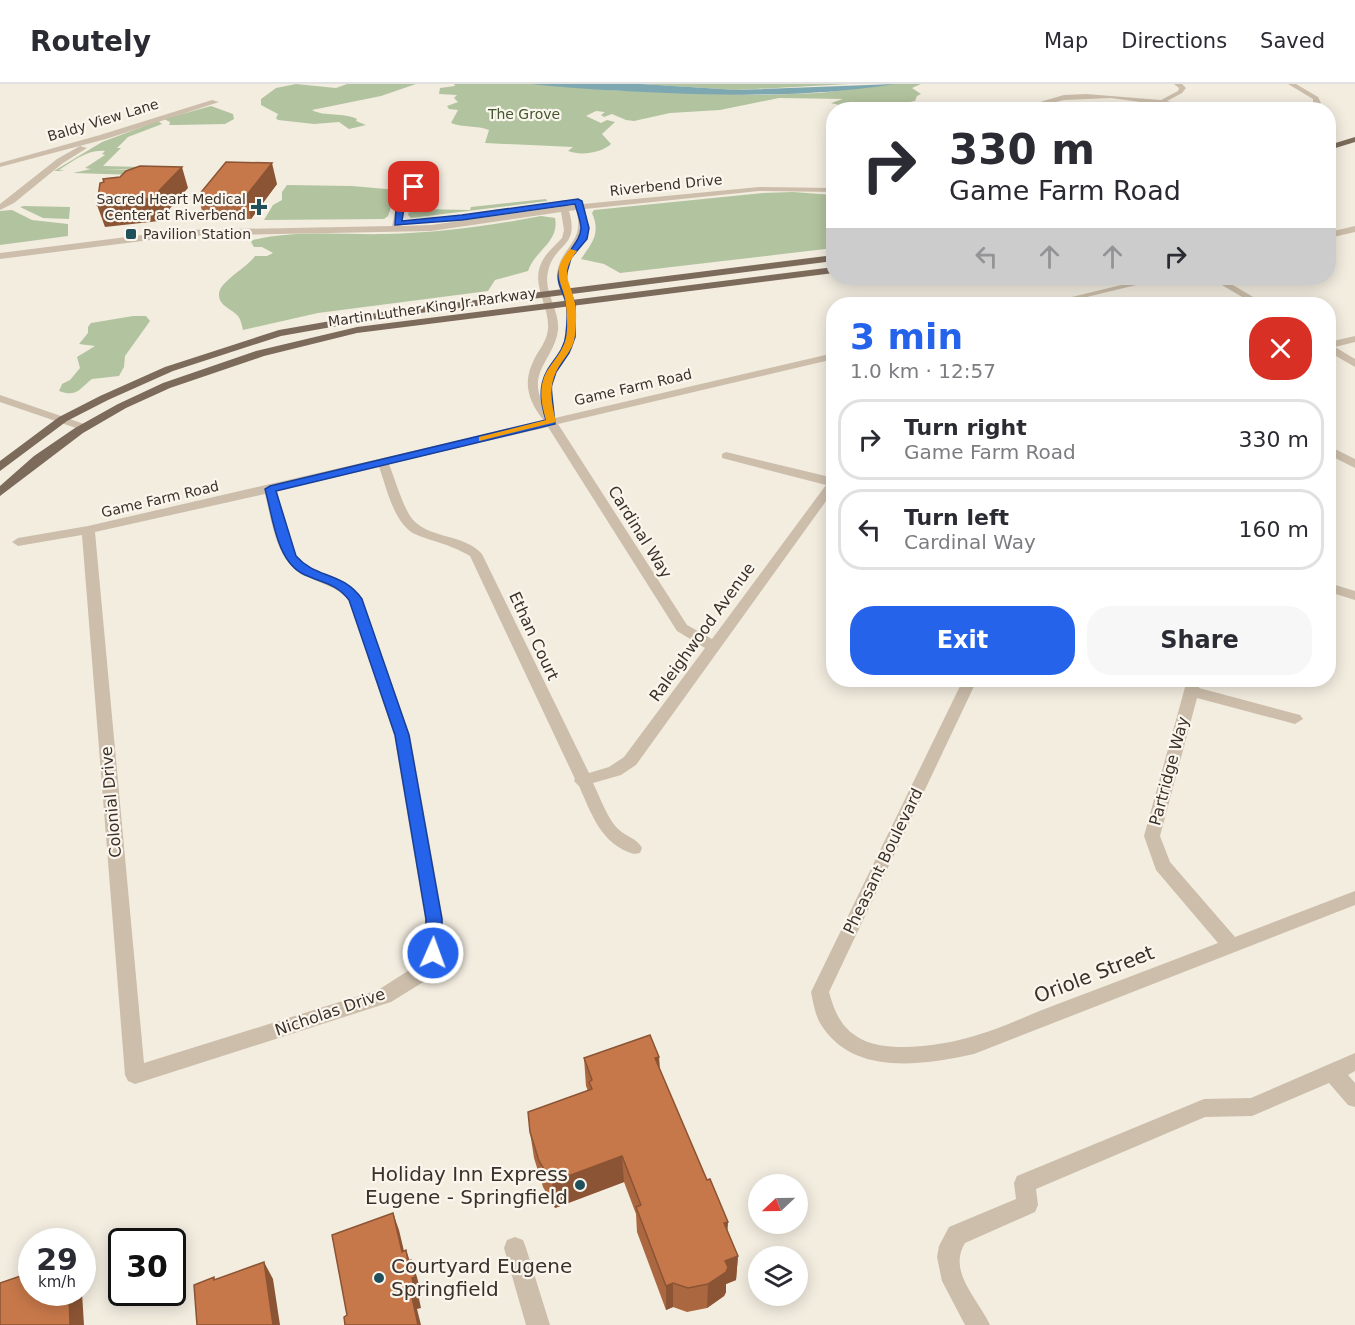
<!DOCTYPE html>
<meta charset="utf-8">
<style>
:root{--surface:#fff;--page:#f7f7f7;--text:#2b2b33;--muted:#7c7c81;--line:#e1e1e2;--accent:#2563eb}
body{margin:0;font-family:"DejaVu Sans",sans-serif;background:var(--page);color:var(--text);height:100vh;display:flex;flex-direction:column;font-size:22px;white-space:nowrap}
*{box-sizing:border-box;margin:0}
p{font-size:20px;color:var(--muted)}
.icon{flex:none;width:33px;height:33px;fill:none;stroke:currentColor;stroke-width:2;stroke-linecap:round;stroke-linejoin:round}
.map{position:relative;flex:1;overflow:hidden}
.panel{position:absolute;left:826px;top:213px;width:510px;height:390px;display:flex;flex-direction:column;background:var(--surface);border-radius:24px;box-shadow:0 3px 15px #0003}
.panel>*{flex:none}
.guide{position:absolute;left:826px;top:18px;width:510px;height:183px;border-radius:24px;box-shadow:0 3px 15px #0003;background:#fff;color:var(--text);overflow:hidden}
.needle{width:39px;rotate:248deg}
.controls{position:absolute;left:748px;top:1090px;display:grid;gap:12px}
.controls a{display:grid;place-items:center;width:60px;height:60px;border-radius:50%;background:var(--surface);box-shadow:0 3px 15px #0003;font-size:30px}
.speed{position:absolute;left:18px;top:1144px;display:flex;gap:12px;font-size:30px;font-weight:700;text-align:center}
.speed>*{display:grid;place-content:center;width:78px;height:78px;border-radius:50%;background:var(--surface);box-shadow:0 3px 15px #0003;line-height:1}
.speed small{font-size:15px;font-weight:400}
.speed .limit{border:3px solid #111;border-radius:9px;background:#fff;color:#111}
.pin{position:absolute;display:grid;place-items:center;width:51px;height:51px;color:#fff;margin:-26px;border-radius:12px;box-shadow:0 3px 9px #0006}
.me{position:absolute;width:66px;margin:-33px;rotate:2deg;stroke-linejoin:round;filter:drop-shadow(0 0 4px #0008)}
.turn{display:flex;align-items:center;gap:21px;height:126px;padding:0 24px;font-size:27px}
.turn .icon{width:78px;height:78px;stroke-width:2.5}
.turn b{display:block;font-size:42px;line-height:51px}
.lanes{display:flex;align-items:center;height:57px;padding:0 24px;background:#0003;justify-content:center;gap:30px;direction:ltr}
.lanes .off{opacity:.35}
.round{display:grid;place-items:center;flex:none;width:63px;height:63px;border-radius:24px;background:var(--page)}
.head{display:flex;align-items:center;justify-content:space-between;height:102px;padding:0 24px}
h1{font-size:36px;font-weight:600;line-height:45px;color:var(--accent)}
.cta{display:flex;gap:12px;margin-top:auto;padding:12px 24px}
.cta a{flex:1;height:69px;border-radius:24px;background:var(--accent);color:#fff;font-size:24px;font-weight:600;line-height:69px;text-align:center}
.cta a+a{background:var(--page);color:var(--text)}
ul{padding:0;list-style:none}
li{display:flex;align-items:center;gap:18px;height:81px;margin:0 12px 9px;padding:0 12px;border:3px solid var(--line);border-radius:24px}
li div{flex:1}
li b{display:block;font-size:22px}
li em{font-style:normal}
header{display:flex;align-items:center;gap:36px;box-sizing:border-box;height:84px;padding:0 30px;background:var(--surface);border-bottom:2px solid var(--line)}
header strong{font-size:28px}
nav{display:flex;gap:33px;margin-inline-start:auto;font-size:21px}
.map>svg:first-child{display:block}
</style>
<header>
<strong>Routely</strong>
<nav><a>Map</a><a>Directions</a><a>Saved</a></nav>
</header>
<div class="map">
<svg width="1355" height="1241" viewBox="0 0 1355 1241">
<rect width="100%" height="100%" fill="#f3ede0"/>
<path fill="#b2c39f" d="M296 0 336 4 347 0H416L381 12 312 26C324 33 344 28 357 35L356 37 366 41 349 45 339 38 314 40 278 36 276 34 278 30 261 21V15L276 4Z
M454 0H547L606 6 762 11 820 9 892 0H921L912 4 921 10 917 12 915 17 910 18 855 25 831 19 843 15 779 14 720 26 670 29 634 37 626 36 612 30 604 33 601 31 605 28 596 27 586 32 601 39 607 36 615 38 602 50 611 60C601 69 581 72 568 67L573 63 485 59 489 46C477 41 463 44 451 39L458 26 449 25 447 22 458 18 454 14 457 11 439 10 440 4 455 2Z
M641 0H850L737 6Z
M211 22 233 30 234 35 225 40 176 41H169L170 38 164 35Z
M158 37 162 40 128 53 117 64H121L103 82 143 83 141 85H97L149 86 137 91 73 89 91 85 85 84 105 71 102 70 105 67C88 65 73 77 59 86L65 87H54L102 58Z
M287 101 352 102 397 106 388 132 384 135 264 136 273 121 282 116V108Z
M793 108 834 111V164L620 189 604 180 581 175C592 159 601 150 592 129L594 126 763 109Z
M546 115 547 117 411 134 408 131 411 121 421 122V125L470 126 471 123Z
M24 122 70 123 69 135 43 134 20 123Z
M12 126 32 136 68 140V152L0 161V127Z
M541 132 555 134C560 158 535 166 528 187L495 196 488 207 318 229 243 246C242 242 241 236 238 232 232 225 219 222 219 211 218 198 247 184 255 172H267L273 169 262 163H254L251 158 253 156C295 146 342 151 386 150 438 149 489 142 541 132Z
M133 232H146L150 237 125 272 124 283 119 292 92 295C80 304 77 314 59 307L62 300 70 296 80 284 77 273 95 262 79 260 88 249V243L91 239Z"/>
<path fill="#7ea8b1" d="M531 0H641L737 6 895 0C820 12 744 12 667 9 622 7 576 5 531 0Z"/>
<g fill="none" stroke-linecap="round" stroke-linejoin="round">
<path fill="#ccbeab" fill-rule="evenodd" d="M1174 0H1182L1186 4 1182 9 1167 17 1199 26 1111 14 1064 16 1048 20 1038 26 991 21 995 19 1033 22 1043 17 1064 11 1086 10 1161 16 1178 7 1179 4Z
M1288 0H1296L1318 13 1321 19 1312 26H1304L1313 18V15Z
M212 16 219 18 106 55 0 83V79L100 51Z
M80 62 87 64 63 79 14 119 0 126V120L57 75Z
M411 101 418 103 404 124 401 142 431 141 560 123 559 119 563 116 568 122 575 121 574 117 578 114 583 120 759 103 834 104V108L759 107 585 125 588 143 587 151 570 177 567 188 568 200 576 222V250L572 265 557 286 553 298 552 317 555 334 834 269V275L558 340 687 541 712 555 826 401 722 374V370L726 368 834 394V406L636 681 621 691 593 699C600 713 606 731 616 743 624 752 637 754 642 764L640 769 634 770C601 760 592 731 579 702L574 697 575 695 470 472C449 460 438 459 417 451 394 442 387 404 379 383L277 407C283 430 286 466 306 481 325 495 347 494 362 515L410 651 443 835 442 869 439 874 425 897 391 918 135 1000 128 997 125 991 82 451 18 462 12 458 18 454 88 442 544 337C526 314 522 296 537 270 542 262 547 255 548 245 550 220 528 199 544 174 549 166 556 161 562 154L564 146 561 128 431 147 182 152 0 175V169L182 146 392 142 396 124ZM576 126C586 158 561 162 557 189 556 199 561 207 564 216 568 227 568 245 565 257 558 280 539 287 541 315 529 287 555 273 558 246 560 226 543 208 548 188 554 158 580 165 569 127ZM548 343 677 547 705 564 624 673 609 683 589 689 482 470C464 450 432 455 414 437 404 427 395 395 389 380ZM265 410C272 438 276 477 304 491 321 500 336 502 349 516L394 651 425 835 424 867 411 885 378 906 144 979 95 448Z
M1355 142V148L1329 154V148Z
M1150 194H1165L1058 220H1043Z
M1210 194H1221L1265 220H1254Z
M1355 252V258L1335 263 1355 275V283L1329 268V258Z
M0 311 87 341 89 343 83 346 79 345 0 318Z
M1329 362 1355 375V384L1329 371Z
M1329 499 1355 507V516L1329 508Z
M963 596H977L829 908C835 929 841 944 861 955 889 970 945 961 974 952 1002 944 1028 931 1055 921 1110 900 1164 880 1218 859L1156 786 1144 752 1187 596H1201L1199 604 1300 631 1303 635 1295 640 1197 614 1160 752 1170 778 1235 853 1355 807V821L974 970C923 981 852 993 820 939 815 930 813 918 811 908Z
M1355 969V987L1348 991 1355 999V1023L1348 1021 1329 999 1252 1032 1205 1033 1036 1105 1038 1121 1035 1128 965 1159C947 1188 979 1216 990 1241H965L942 1197 937 1173 939 1162 949 1143 1016 1115 1014 1099 1017 1092 1204 1015 1251 1014Z
M515 1153 523 1156 526 1164 550 1241H526L504 1164 507 1156Z"/>
<path fill="#7c6a5b" fill-rule="evenodd" d="M1355 53V58L1329 66V61Z
M834 171V177L388 233 281 252 173 287 108 316 67 337 0 387V377L59 333 100 312 165 283 279 246 388 227Z
M834 183V189L357 249 264 272 170 304 126 324 83 349 0 412V402L34 372 75 344 118 320 163 299 256 267 357 243Z"/>
</g>
<path fill="#ab6740" d="M277 100 251 135 204 134 198 112Z
M659 973 660 986 707 1096 728 1138 727 1147 738 1172 736 1196 726 1200V1208L724 1212 707 1224 687 1228 673 1223 666 1226 637 1148 636 1130 624 1098 555 1124 543 1103 534 1074 530 1048 588 1007 586 1002 584 974Z"/>
<path fill="#8b5434" d="M272 79 277 100 251 135 246 112Z
M182 83 188 104 159 137 105 143 97 121Z
M659 973 660 1000 655 974Z
M622 1072 624 1098 555 1124 552 1098Z
M393 1129 399 1146 408 1184 402 1168Z
M728 1138 726 1163 724 1139Z
M406 1166 412 1183 411 1176 417 1193 421 1209 418 1210 421 1224 417 1225 421 1241H418L411 1209 408 1178Z
M738 1172 736 1196 726 1200V1208L724 1212 707 1224 708 1200 725 1177Z
M264 1178 273 1195 280 1241H273Z
M673 1199V1223L666 1226V1202Z
M69 1209H82L84 1241H70Z"/>
<path fill="#c7784a" stroke="#8b5434" stroke-width="1.5" d="M226 78 272 79 246 112H198Z
M140 82 182 83 152 114 97 121 100 99 104 98 103 95 120 93 126 87Z
M650 951 659 973 655 974 707 1096 710 1095 728 1138 724 1139 738 1172 725 1177 728 1183 726 1188 708 1200 688 1204 673 1199 666 1202 636 1123 641 1121 622 1072 552 1098 539 1077 530 1048 528 1028 592 1005 589 998 592 996 584 974Z
M393 1129 402 1168 406 1166 408 1178 411 1176 415 1193 412 1194 415 1207 411 1209 418 1241H345L344 1233 347 1231 332 1151Z
M264 1178 273 1241H197L194 1201 214 1193V1196Z
M32 1188V1209H69L70 1241H0V1199Z"/>
<path fill="#2563eb" stroke="#184099" stroke-width="1.5" d="M414 100 417 103 404 124 402 137 462 131 578 115 582 117 589 144 587 155 571 174 567 188 566 196 575 220V253L569 269 556 288 551 303 555 340 276 407 296 472C316 495 342 487 362 515L409 651 442 835V869L439 874 433 876 427 874 425 869 426 835 395 651 349 516C337 500 323 499 305 491 276 478 273 433 265 405L270 402 546 336C541 320 538 303 547 287 554 275 565 265 566 250 567 241 568 227 566 218 563 207 556 199 559 187 563 171 582 157 581 143 580 135 577 127 575 120L462 136 395 141 396 124Z"/>
<path fill="#f59e0b" d="M570 165 577 167C559 190 570 196 575 219 577 228 576 242 575 251 574 266 562 275 556 288 548 305 552 321 556 338L479 357V353L546 336C541 319 538 303 547 287 554 276 563 267 566 254 568 245 567 231 566 221 564 198 548 190 570 165Z"/>
<g fill="#1f505c" stroke="#fbf6ed" stroke-width="2">
<path d="M256 114h6v6h6v6h-6v6h-6v-6h-6v-6h6z"/>
<rect x="125" y="144" width="12" height="12" rx="3"/>
<circle cx="580" cy="1101" r="6"/>
<circle cx="379" cy="1194" r="6"/>
</g>
<g text-anchor="middle" dominant-baseline="central" stroke-width="4.5" stroke-linejoin="round" paint-order="stroke">
<g font-size="14" fill="#43582e" stroke="#fbf6ed">
<text x="524" y="30">The Grove</text>
</g>
<g font-size="14" fill="#3a312a" stroke="#fbf6ed">
<text transform="translate(103 36) rotate(-17)">Baldy View Lane</text>
<text transform="translate(666 101) rotate(-6)">Riverbend Drive</text>
<text transform="translate(432 223) rotate(-8)">Martin Luther King Jr. Parkway</text>
<text transform="translate(633 303) rotate(-13)">Game Farm Road</text>
<text transform="translate(160 415) rotate(-13)">Game Farm Road</text>
</g>
<g font-size="14" fill="#3a312a" stroke="#fbf6ed" text-anchor="end">
<text x="246" y="115">Sacred Heart Medical<tspan x="246" dy="16">Center at Riverbend</tspan></text>
<text x="143" y="150" text-anchor="start">Pavilion Station</text>
</g>
<g font-size="16" fill="#3a312a" stroke="#fbf6ed">
<text transform="translate(640 448) rotate(58)">Cardinal Way</text>
<text transform="translate(702 548) rotate(-54)">Raleighwood Avenue</text>
<text transform="translate(534 552) rotate(65)">Ethan Court</text>
<text transform="translate(1169 687) rotate(-75)">Partridge Way</text>
<text transform="translate(111 718) rotate(-95)">Colonial Drive</text>
<text transform="translate(883 777) rotate(-64)">Pheasant Boulevard</text>
<text transform="translate(330 928) rotate(-19)">Nicholas Drive</text>
</g>
<g font-size="20" fill="#3a312a" stroke="#fbf6ed">
<text transform="translate(1094 890) rotate(-21)">Oriole Street</text>
</g>
<g font-size="20" fill="#3a312a" stroke="#fbf6ed" text-anchor="end">
<text x="568" y="1090">Holiday Inn Express<tspan x="568" dy="23">Eugene - Springfield</tspan></text>
<text x="391" y="1182" text-anchor="start">Courtyard Eugene<tspan x="391" dy="23">Springfield</tspan></text>
</g>
</g>
</svg>
<div class="controls">
<a><svg class="needle" viewBox="-14 -14 28 28"><path d="M0-13l5 13h-10z" fill="#e53935"/><path d="M0 13l5-13h-10z" fill="#7c7c81"/></svg></a>
<a><svg class="icon" aria-label="layers" viewBox="0 0 24 24"><path d="M12 4l9 5-9 5-9-5zM3 14l9 5 9-5"/></svg></a>
</div>
<div class="speed"><div>29<small>km/h</small></div><div class="limit">30</div></div>
<div class="pin" style="left:414px;top:103px;background:#d93025"><svg class="icon" aria-label="arrive" viewBox="0 0 24 24"><path d="M6 21V4h12l-3 4 3 4H6"/></svg></div>
<svg class="me" style="left:433px;top:869px" viewBox="-20 -20 40 40"><circle r="17" fill="#2563eb" stroke="#fff" stroke-width="3"/><path d="M0-11L8 9 0 5-8 9z" fill="#fff"/></svg>
<div class="guide">
<div class="turn"><svg class="icon" aria-label="right" viewBox="0 0 24 24"><path d="M7 20v-9h11M14 6l5 5-5 5"/></svg><div><b>330 m</b>Game Farm Road</div></div>
<div class="lanes"><svg class="icon off" aria-label="left" viewBox="0 0 24 24"><path d="M17 20v-9H6M10 6l-5 5 5 5"/></svg><svg class="icon off" aria-label="ahead" viewBox="0 0 24 24"><path d="M12 20V5M6 11l6-6 6 6"/></svg><svg class="icon off" aria-label="ahead" viewBox="0 0 24 24"><path d="M12 20V5M6 11l6-6 6 6"/></svg><svg class="icon" aria-label="right" viewBox="0 0 24 24"><path d="M7 20v-9h11M14 6l5 5-5 5"/></svg></div>
</div>
<section class="panel">
<div class="head"><div><h1>3 min</h1><p>1.0 km · 12:57</p></div><a class="round" style="background:#d93025;color:#fff"><svg class="icon" aria-label="close" viewBox="0 0 24 24"><path d="M6 6l12 12M18 6L6 18"/></svg></a></div>
<ul>
<li><svg class="icon" aria-label="right" viewBox="0 0 24 24"><path d="M7 20v-9h11M14 6l5 5-5 5"/></svg><div><b>Turn right</b><p>Game Farm Road</p></div><em>330 m</em></li>
<li><svg class="icon" aria-label="left" viewBox="0 0 24 24"><path d="M17 20v-9H6M10 6l-5 5 5 5"/></svg><div><b>Turn left</b><p>Cardinal Way</p></div><em>160 m</em></li>
</ul>
<div class="cta"><a>Exit</a><a>Share</a></div>
</section>
</div>
